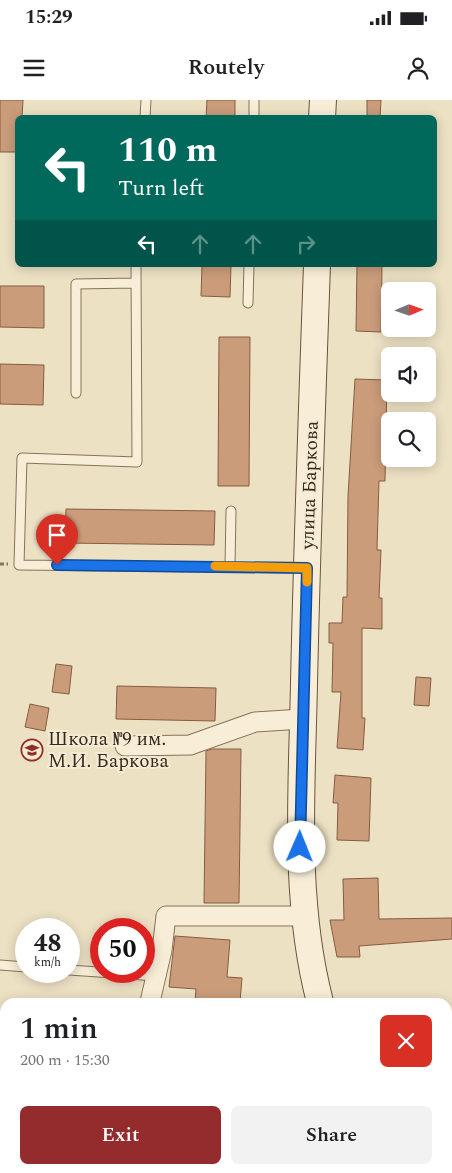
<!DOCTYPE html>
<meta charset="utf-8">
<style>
:root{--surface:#fff;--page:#f2f2f2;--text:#202124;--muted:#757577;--accent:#942c2d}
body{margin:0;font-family:Spectral,serif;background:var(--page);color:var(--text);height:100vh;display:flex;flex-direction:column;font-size:19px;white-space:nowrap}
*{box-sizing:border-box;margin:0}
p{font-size:16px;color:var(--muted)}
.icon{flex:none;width:28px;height:28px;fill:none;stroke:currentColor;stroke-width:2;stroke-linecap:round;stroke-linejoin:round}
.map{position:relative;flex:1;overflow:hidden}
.details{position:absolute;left:0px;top:898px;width:452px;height:176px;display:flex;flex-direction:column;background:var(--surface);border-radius:15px 15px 0 0;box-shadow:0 2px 12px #0003}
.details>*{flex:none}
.hud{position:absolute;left:15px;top:15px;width:422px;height:152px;border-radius:8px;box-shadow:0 2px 12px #0003;background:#00695c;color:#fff;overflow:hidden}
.needle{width:32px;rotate:88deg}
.tools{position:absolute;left:381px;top:182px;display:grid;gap:10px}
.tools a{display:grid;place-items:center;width:55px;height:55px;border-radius:8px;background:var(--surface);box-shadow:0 2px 12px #0003;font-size:25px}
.speed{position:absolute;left:15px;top:818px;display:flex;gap:10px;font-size:25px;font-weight:700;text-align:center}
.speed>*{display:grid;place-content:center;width:65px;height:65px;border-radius:50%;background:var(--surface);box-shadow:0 2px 12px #0003;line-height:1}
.speed small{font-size:12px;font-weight:400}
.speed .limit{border:8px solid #d22;background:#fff;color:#111}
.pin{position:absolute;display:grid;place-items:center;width:42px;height:42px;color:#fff;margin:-51px -21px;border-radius:50% 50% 50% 0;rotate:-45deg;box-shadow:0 0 5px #0007}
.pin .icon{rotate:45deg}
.me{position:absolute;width:55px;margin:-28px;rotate:1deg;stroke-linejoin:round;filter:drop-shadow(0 0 4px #0008)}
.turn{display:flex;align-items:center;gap:18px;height:105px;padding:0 20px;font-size:22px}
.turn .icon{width:65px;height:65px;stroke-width:2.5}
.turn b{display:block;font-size:35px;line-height:42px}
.lanes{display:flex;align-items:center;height:48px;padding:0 20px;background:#0003;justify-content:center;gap:25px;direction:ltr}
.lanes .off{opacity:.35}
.round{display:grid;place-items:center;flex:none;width:52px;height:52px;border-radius:8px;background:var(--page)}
.head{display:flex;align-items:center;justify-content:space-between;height:85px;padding:0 20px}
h1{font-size:30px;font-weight:600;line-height:38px}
.button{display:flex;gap:10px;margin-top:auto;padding:10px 20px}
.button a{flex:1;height:58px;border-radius:8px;background:var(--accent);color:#fff;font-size:20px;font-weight:600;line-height:58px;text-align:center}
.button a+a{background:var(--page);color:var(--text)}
.status{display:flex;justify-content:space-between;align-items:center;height:35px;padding:0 25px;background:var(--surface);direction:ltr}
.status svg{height:14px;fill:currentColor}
header{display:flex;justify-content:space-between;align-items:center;height:65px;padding:0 20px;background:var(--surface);font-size:22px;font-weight:600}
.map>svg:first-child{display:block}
</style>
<div class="status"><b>15:29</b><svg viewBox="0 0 49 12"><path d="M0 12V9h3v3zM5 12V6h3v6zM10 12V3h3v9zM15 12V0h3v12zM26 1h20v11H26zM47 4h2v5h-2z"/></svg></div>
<header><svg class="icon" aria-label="menu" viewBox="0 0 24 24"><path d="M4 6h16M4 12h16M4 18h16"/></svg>Routely<svg class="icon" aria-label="person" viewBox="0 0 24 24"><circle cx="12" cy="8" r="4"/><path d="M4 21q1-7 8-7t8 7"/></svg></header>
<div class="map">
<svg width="452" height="1073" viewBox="0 0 452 1073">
<rect width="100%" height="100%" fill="#ede1c4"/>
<path fill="#ca9c7a" stroke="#855c41" d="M0 0H23L22 18H18V52H0Z
M207 0H235V18H206Z
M367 0H381L380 18H367Z
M202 165H231L230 197 201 196Z
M357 165H382L381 232 356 231Z
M0 186H44V228L0 227Z
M219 237H250L249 386H218Z
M0 264 44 265 43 305 0 304Z
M355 279 387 280 385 381H379L377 450H381L379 498H382V529L362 528V618H365L363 650 337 648 341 592H332L333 543H329V523H342L343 497H347L348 396Z
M66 409 215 411 214 445 65 443Z
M56 564 72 566 69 594 52 592Z
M416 577 431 578 429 606 414 605Z
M117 586 216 588 215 621 116 619Z
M30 604 49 608 45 631 25 627Z
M212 649H241L239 803H204L206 651Z
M335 675 371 678 369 741 337 740 338 703H333Z
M378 778 379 819 452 818V839L359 846 360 857H337L330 820H344L343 779Z
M175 836 230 840 227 877 242 878 240 902H195L196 889 169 887Z"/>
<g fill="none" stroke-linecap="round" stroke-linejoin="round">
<g stroke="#87725b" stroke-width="11">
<path id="service" d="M145 18 146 0
M254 18V0
M136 165 137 362 22 358 19 465 304 468
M248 203 249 165
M76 293V184L134 183
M230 466 231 411
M0 865 26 867
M69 870 157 876"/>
</g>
<g stroke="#87725b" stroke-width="21">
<path id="minor" d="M125 646 190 645 255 622 303 619
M150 902 162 850 166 816H305
M180 1069 183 1073"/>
</g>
<g stroke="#69533e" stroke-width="28">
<path id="secondary" d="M322 18 323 0
M317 165C312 304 307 444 304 583 302 690 293 798 320 902
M401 1069 404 1073"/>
</g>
<path stroke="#87725b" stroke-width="3" stroke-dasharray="4 2.5" stroke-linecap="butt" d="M0 464H8
M0 973H5"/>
<use href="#service" stroke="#f8eed7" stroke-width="9"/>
<use href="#minor" stroke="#f8eed7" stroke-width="19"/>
<use href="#secondary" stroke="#f8eed7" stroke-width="26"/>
</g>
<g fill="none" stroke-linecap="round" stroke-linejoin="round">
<g stroke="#114b97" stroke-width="12">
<path id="route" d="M57 465 307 468 300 747"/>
</g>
<use href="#route" stroke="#1a73e8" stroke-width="9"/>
<path stroke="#f59e0b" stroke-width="9" d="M215 466 307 468V482"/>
</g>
<defs>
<g id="school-ring" transform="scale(1.125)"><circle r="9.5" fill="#f4ebd3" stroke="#942c2d" stroke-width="1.5"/><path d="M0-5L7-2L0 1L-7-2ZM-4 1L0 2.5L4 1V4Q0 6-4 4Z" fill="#942c2d"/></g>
</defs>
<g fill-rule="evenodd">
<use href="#school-ring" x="32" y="650"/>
</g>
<g text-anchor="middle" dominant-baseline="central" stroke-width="4" stroke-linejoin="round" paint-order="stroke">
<g font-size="19" fill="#372a1e" stroke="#f4ebd3">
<text transform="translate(310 385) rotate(-88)">улица Баркова</text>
</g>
<g font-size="19" fill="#372a1e" stroke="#f4ebd3" text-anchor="start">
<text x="48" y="639">Школа №9 им.<tspan x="48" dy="22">М.И. Баркова</tspan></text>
</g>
</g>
</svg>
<div class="tools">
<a><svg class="needle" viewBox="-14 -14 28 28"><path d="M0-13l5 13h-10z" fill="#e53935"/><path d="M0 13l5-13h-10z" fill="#757577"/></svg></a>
<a><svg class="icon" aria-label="sound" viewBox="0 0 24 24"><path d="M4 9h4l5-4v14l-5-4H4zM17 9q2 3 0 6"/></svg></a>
<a><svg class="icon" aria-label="search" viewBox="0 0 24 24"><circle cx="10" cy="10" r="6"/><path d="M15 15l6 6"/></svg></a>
</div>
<div class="speed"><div>48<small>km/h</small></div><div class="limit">50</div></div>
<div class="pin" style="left:57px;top:465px;background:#d93025"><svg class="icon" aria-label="arrive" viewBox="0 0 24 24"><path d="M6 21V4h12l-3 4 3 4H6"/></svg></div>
<svg class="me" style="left:300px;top:747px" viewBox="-20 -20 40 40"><circle r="19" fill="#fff"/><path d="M0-13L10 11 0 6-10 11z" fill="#1a73e8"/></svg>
<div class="hud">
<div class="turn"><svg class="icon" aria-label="left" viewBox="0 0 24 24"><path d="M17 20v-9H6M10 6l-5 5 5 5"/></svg><div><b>110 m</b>Turn left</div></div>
<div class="lanes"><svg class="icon" aria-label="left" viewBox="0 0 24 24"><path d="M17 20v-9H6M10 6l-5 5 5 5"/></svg><svg class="icon off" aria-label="ahead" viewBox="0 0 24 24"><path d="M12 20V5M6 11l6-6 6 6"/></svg><svg class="icon off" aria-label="ahead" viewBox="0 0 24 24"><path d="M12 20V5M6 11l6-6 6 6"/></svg><svg class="icon off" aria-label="right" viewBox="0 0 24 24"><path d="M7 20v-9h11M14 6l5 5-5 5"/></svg></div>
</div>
<section class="details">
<div class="head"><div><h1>1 min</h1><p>200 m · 15:30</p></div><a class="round" style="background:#d93025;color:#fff"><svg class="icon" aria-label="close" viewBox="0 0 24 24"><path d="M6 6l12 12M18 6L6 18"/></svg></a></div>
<div class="button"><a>Exit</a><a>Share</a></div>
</section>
</div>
